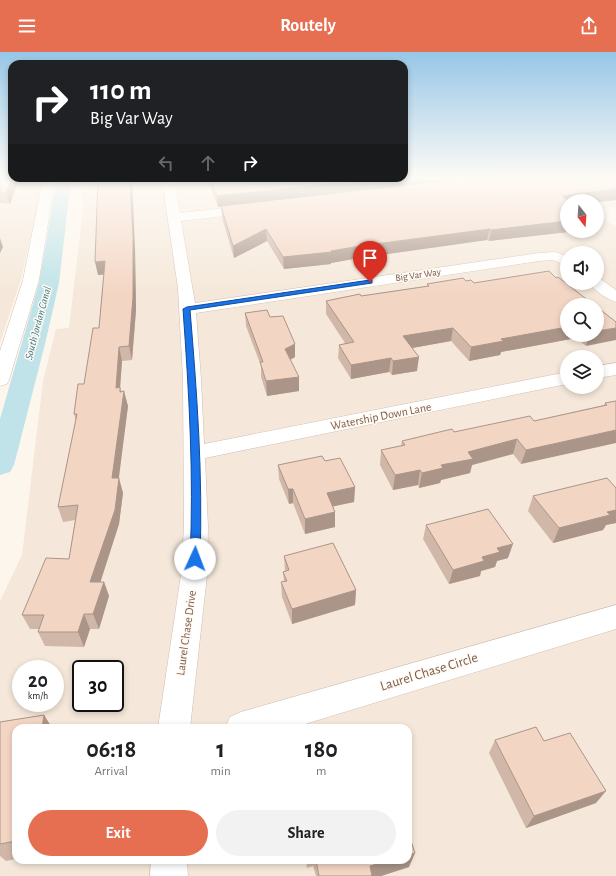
<!DOCTYPE html>
<style>
:root{--surface:#fff;--page:#f2f2f2;--text:#202124;--muted:#757577;--accent:#e76f51}
body{margin:0;font-family:"Alegreya Sans",sans-serif;background:var(--page);color:var(--text);height:100vh;display:flex;flex-direction:column;font-size:15px;white-space:nowrap}
*{box-sizing:border-box;margin:0}
p{font-size:13px;color:var(--muted)}
.icon{flex:none;width:22px;height:22px;fill:none;stroke:currentColor;stroke-width:2;stroke-linecap:round;stroke-linejoin:round}
.map{position:relative;flex:1;overflow:hidden}
.side{position:absolute;left:12px;top:672px;width:400px;height:140px;display:flex;flex-direction:column;background:var(--surface);border-radius:12px;box-shadow:0 2px 6px #0003}
.side>*{flex:none}
.guide{position:absolute;left:8px;top:8px;width:400px;height:122px;border-radius:12px;box-shadow:0 2px 6px #0003;background:#202124;color:#fff;overflow:hidden}
.needle{width:26px;rotate:163deg}
.fabs{position:absolute;left:560px;top:142px;display:grid;gap:8px}
.fabs a{display:grid;place-items:center;width:44px;height:44px;border-radius:50%;background:var(--surface);box-shadow:0 2px 6px #0003;font-size:20px}
.speed{position:absolute;left:12px;top:608px;display:flex;gap:8px;font-size:20px;font-weight:700;text-align:center}
.speed>*{display:grid;place-content:center;width:52px;height:52px;border-radius:50%;background:var(--surface);box-shadow:0 2px 6px #0003;line-height:1}
.speed small{font-size:10px;font-weight:400}
.speed .limit{border:2px solid #111;border-radius:6px;background:#fff;color:#111}
.pin{position:absolute;display:grid;place-items:center;width:34px;height:34px;color:#fff;margin:-41px -17px;border-radius:50% 50% 50% 0;rotate:-45deg;box-shadow:0 0 4px #0007}
.pin .icon{rotate:45deg}
.me{position:absolute;width:44px;margin:-22px;rotate:2deg;stroke-linejoin:round;filter:drop-shadow(0 0 3px #0008)}
.turn{display:flex;align-items:center;gap:14px;height:84px;padding:0 16px;font-size:18px}
.turn .icon{width:52px;height:52px;stroke-width:2.5}
.turn b{display:block;font-size:28px;line-height:34px}
.lanes{display:flex;align-items:center;height:38px;padding:0 16px;background:#0003;justify-content:center;gap:20px;direction:ltr}
.lanes .off{opacity:.35}
.eta{display:flex;justify-content:space-evenly;align-items:center;height:68px;text-align:center}
.eta b{font-size:24px;font-weight:600;line-height:28px}
.cta{display:flex;gap:8px;margin-top:auto;padding:8px 16px}
.cta a{flex:1;height:46px;border-radius:24px;background:var(--accent);color:#fff;font-size:16px;font-weight:600;line-height:46px;text-align:center}
.cta a+a{background:var(--page);color:var(--text)}
header{display:flex;justify-content:space-between;align-items:center;height:52px;padding:0 16px;background:var(--accent);color:#fff;font-size:18px;font-weight:600}
.map>svg:first-child{display:block}
</style>
<header><svg class="icon" aria-label="menu" viewBox="0 0 24 24"><path d="M4 6h16M4 12h16M4 18h16"/></svg>Routely<svg class="icon" aria-label="share" viewBox="0 0 24 24"><path d="M12 15V3M7 8l5-5 5 5M5 13v7h14v-7"/></svg></header>
<div class="map">
<svg width="616" height="824" viewBox="0 0 616 824">
<rect width="100%" height="100%" fill="#fdf6ec"/>
<path fill="#f5e8da" fill-rule="evenodd" d="M0 127H43L22 224 0 291Z
M84 127H616V155L597 157V149H567V179H597V163L616 174V824H0V549L22 503 43 329 56 277 69 276 81 174ZM567 201H597V231H567ZM567 253H597V283H567ZM567 305H597V335H567ZM21 617H55V651H21ZM81 617H115V651H81ZM16 676H408V808H16Z"/>
<g fill="none" stroke-linecap="round" stroke-linejoin="round">
<path fill="#bfe3e8" fill-rule="evenodd" d="M57 127H71L59 231 45 292 14 413 10 420 0 423V367L39 231Z"/>
<g stroke="#d1beb0" stroke-width="1">
<path id="minor" d="M43 127H55L39 228 9 328 7 332 0 334V299L23 228Z
M162 127H174L180 161 252 153 256 154 258 157 256 160 252 161 181 169 195 251 539 201 555 200 567 204V214L553 208 539 209 196 261 201 327 204 392 567 320V332L205 406 208 475 207 523 190 676H158L181 523 184 475 183 327 178 236Z
M597 226 602 228 616 238V250C607 247 595 239 589 231H597Z
M616 311V323L597 326V314Z
M616 553V577L292 676H225L230 665 241 660Z
M151 808H187L188 824H150Z"/>
</g>
<use href="#minor" fill="#fff" fill-rule="evenodd"/>
</g>
<path fill="#d1b7a8" d="M0 127H19L10 152 0 151Z
M207 127H616V148L597 150V149H567V179H577L489 189 487 188 359 206 331 211V212L284 217 267 189 234 206 222 166 221 155H218Z
M135 196 136 258 132 308 122 309 120 336 121 340 128 354 118 426 123 441 119 472 100 530H104L109 544 99 577H90L84 595 45 594 38 580 39 577H30L22 563 69 507 75 468 63 470 58 455 76 369 74 362 84 332 99 276 104 222 98 223Z
M466 229 474 231 567 283H597L616 270 586 294 576 286 501 300 500 303 469 309 451 289 412 296 417 319 392 323 389 320 351 327 338 306 339 293 345 291 326 262V249L361 244 427 234V232Z
M245 261 270 265 295 292V305L290 308 299 339 267 344 261 325V314L246 274Z
M616 349 521 412 513 402 472 413 470 421 441 428 440 431 419 436 418 433 393 438 380 413 381 398 401 394 402 389 454 380 534 369 604 353 605 351Z
M325 409 355 435 354 450 333 454 335 460V475L305 482 293 451 289 452 279 427 278 413Z
M616 436V471L606 473 603 478 553 491 528 459 533 444Z
M426 473 508 506 497 509 495 515 481 519 480 524 449 532 423 487Z
M284 504 356 538 355 553 292 572 282 545 281 530H284L283 520 285 519Z
M44 663 52 676H16V807L6 809 0 804V670Z
M495 688 596 751 526 776 489 701Z
M306 808H408L409 815 381 824H316L313 814 307 816Z"/>
<path fill="#aa9588" d="M12 127H19L10 152 6 141Z
M130 127H132L135 196 136 258 132 308 129 294Z
M378 127H449V130L218 155 217 144Z
M616 137V148L597 150V149H567L562 144Z
M567 169V179H577L489 189 491 178Z
M266 177 267 189 234 206 233 194Z
M490 177 487 188 359 206 331 211V212L284 217 283 205Z
M0 186 3 195 0 201Z
M105 209 108 222 98 223 95 210Z
M567 275V283H577L576 286 501 300 500 303 469 309 471 295 501 287Z
M453 276 451 289 401 298 403 284Z
M616 276V288L586 294 589 283H597V279Z
M295 292V305L285 311V297Z
M119 295 122 309 120 336 123 348 124 339 128 354 117 441 112 426 116 336Z
M419 305 417 319 392 323 393 309Z
M391 306 389 320 351 327V313Z
M299 325V339L267 344 266 329Z
M616 378V391L521 412 526 398Z
M517 387 513 402 472 413 470 421 441 428 440 431 419 436 422 421 441 413 468 400Z
M420 418 418 433 393 438 395 423Z
M119 426 123 441 119 472 96 544 90 530Z
M355 435 354 450 326 456 327 441Z
M288 437H293V451L289 452Z
M616 458V471L606 473 603 478 553 491 559 476 607 460Z
M335 460V475L305 482V467Z
M513 492 508 506 497 509 495 515 481 519 480 524 449 532 453 518 482 505 497 496Z
M104 530 109 544 99 577 93 562Z
M356 538 355 553 292 572V557Z
M84 562 90 577 84 595 78 580Z
M44 663 52 676H42Z
M606 739 596 751 526 776 534 764Z
M415 801 409 815 381 824H367L370 814 390 808H408V803Z"/>
<path fill="#f3d5c3" stroke="#aa9588" d="M0 127H12L6 141 0 140Z
M98 127H130L133 184V245L129 294 119 295 116 336 120 335V340L124 339 112 426H119L115 458 90 530H104L93 562H84L78 580H38L44 563H22L46 506 69 507 78 453 58 455 77 362H74L78 332H84L93 276H99L105 209 95 210Z
M210 127H378L217 144Z
M467 127H616V137L562 144 570 149H567V169L491 178 490 177 360 194 331 199 332 200 283 205 266 177 233 194 221 154 451 128Z
M549 219 556 226 558 225 594 253H567V275L501 287 504 289 471 295 453 276 403 284 419 305 393 309 391 306 351 313 339 293 354 290 326 249 360 242 361 244 429 234 427 232 463 226 466 229 471 228 474 231Z
M597 255 616 270V276L597 279Z
M267 258 270 265 283 264 295 292 285 297 299 325 266 329 260 310H263L245 261Z
M616 349V378L526 398 517 387 468 400 473 407 441 413 443 416 422 421 420 418 395 423 381 398 405 393 402 389 452 377 454 380 530 364 534 369 607 353 605 351Z
M322 404 325 409 340 406 355 435 327 441 335 460 305 467 293 437H288L278 413Z
M607 426 616 436V458L607 460 610 463 559 476 533 444Z
M488 457 513 492 497 496 500 500 482 505 484 509 453 518 426 473Z
M333 491 356 538 292 557 281 530 287 529 283 520 289 518 284 504Z
M44 663 42 676H16V789L0 792V670Z
M536 675 544 689 570 681 606 739 534 764 495 688Z
M408 780 415 801 408 803Z
M316 808H390L370 814 372 824H319Z"/>
<linearGradient id="sky" x2="0" y2="1"><stop stop-color="#97c7e8"/><stop offset="0.52" stop-color="#fefbf6"/><stop offset="1" stop-color="#fefbf6" stop-opacity="0"/></linearGradient>
<rect width="616" height="242" fill="url(#sky)"/>
<path fill="#1a73e8" stroke="#114b97" d="M370 228H372V231L190 258C197 341 203 424 200 507L199 510 195 511 191 510 190 507C194 424 189 340 183 257L187 255Z"/>
<g text-anchor="middle" dominant-baseline="central" stroke-width="3" stroke-linejoin="round" paint-order="stroke">
<g font-size="10" fill="#7a5c4d" stroke="#fffaf3">
<text transform="translate(418 223) rotate(-8)">Big Var Way</text>
</g>
<g font-size="11" font-style="italic" fill="#437c86" stroke="#fffaf3">
<text transform="translate(38 271) rotate(-75)">South Jordan Canal</text>
</g>
<g font-size="12" fill="#7a5c4d" stroke="#fffaf3">
<text transform="translate(381 364) rotate(-11)">Watership Down Lane</text>
<text transform="translate(186 581) rotate(-82)">Laurel Chase Drive</text>
</g>
<g font-size="14" fill="#7a5c4d" stroke="#fffaf3">
<text transform="translate(429 620) rotate(-17)">Laurel Chase Circle</text>
</g>
</g>
</svg>
<div class="fabs">
<a><svg class="needle" viewBox="-14 -14 28 28"><path d="M0-13l5 13h-10z" fill="#e53935"/><path d="M0 13l5-13h-10z" fill="#757577"/></svg></a>
<a><svg class="icon" aria-label="sound" viewBox="0 0 24 24"><path d="M4 9h4l5-4v14l-5-4H4zM17 9q2 3 0 6"/></svg></a>
<a><svg class="icon" aria-label="search" viewBox="0 0 24 24"><circle cx="10" cy="10" r="6"/><path d="M15 15l6 6"/></svg></a>
<a><svg class="icon" aria-label="layers" viewBox="0 0 24 24"><path d="M12 4l9 5-9 5-9-5zM3 14l9 5 9-5"/></svg></a>
</div>
<div class="speed"><div>20<small>km/h</small></div><div class="limit">30</div></div>
<div class="pin" style="left:370px;top:230px;background:#d93025"><svg class="icon" aria-label="arrive" viewBox="0 0 24 24"><path d="M6 21V4h12l-3 4 3 4H6"/></svg></div>
<svg class="me" style="left:195px;top:507px" viewBox="-20 -20 40 40"><circle r="19" fill="#fff"/><path d="M0-13L10 11 0 6-10 11z" fill="#1a73e8"/></svg>
<div class="guide">
<div class="turn"><svg class="icon" aria-label="right" viewBox="0 0 24 24"><path d="M7 20v-9h11M14 6l5 5-5 5"/></svg><div><b>110 m</b>Big Var Way</div></div>
<div class="lanes"><svg class="icon off" aria-label="left" viewBox="0 0 24 24"><path d="M17 20v-9H6M10 6l-5 5 5 5"/></svg><svg class="icon off" aria-label="ahead" viewBox="0 0 24 24"><path d="M12 20V5M6 11l6-6 6 6"/></svg><svg class="icon" aria-label="right" viewBox="0 0 24 24"><path d="M7 20v-9h11M14 6l5 5-5 5"/></svg></div>
</div>
<section class="side">
<div class="eta">
<div><b>06:18</b><p>Arrival</p></div>
<div><b>1</b><p>min</p></div>
<div><b>180</b><p>m</p></div>
</div>
<div class="cta"><a>Exit</a><a>Share</a></div>
</section>
</div>
